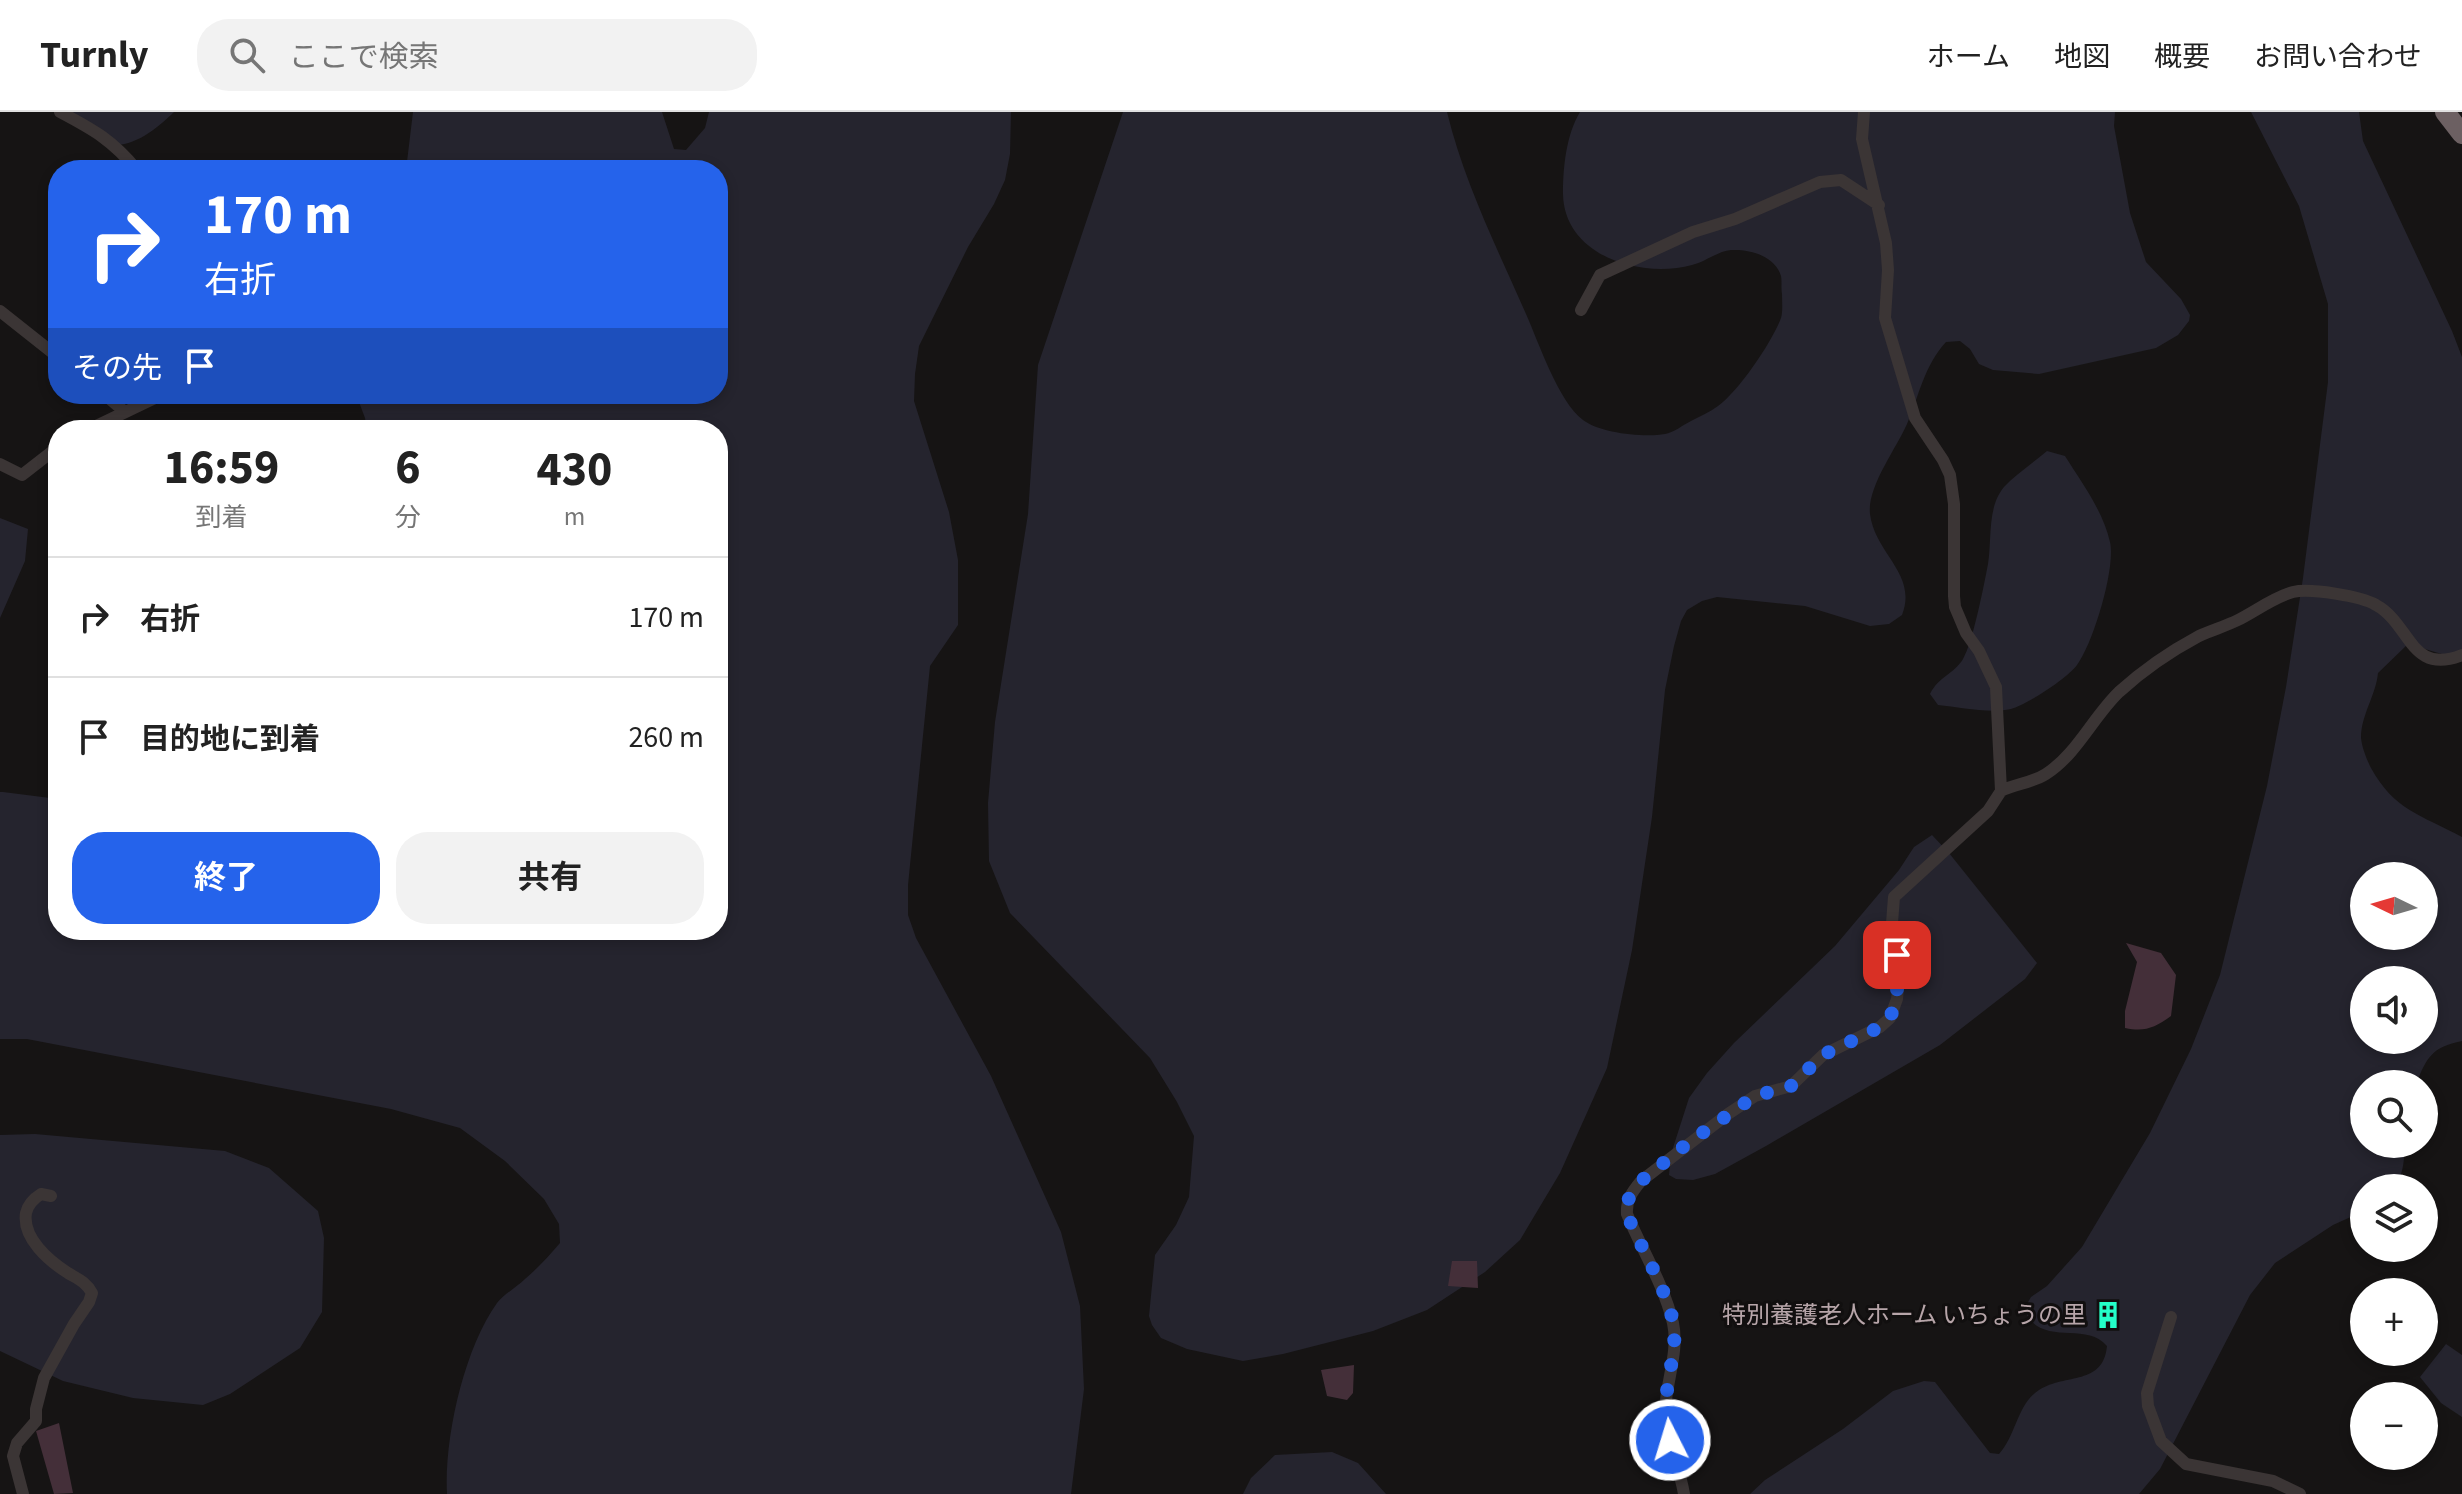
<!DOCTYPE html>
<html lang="ja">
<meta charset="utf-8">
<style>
:root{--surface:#fff;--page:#f2f2f2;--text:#222;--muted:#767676;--line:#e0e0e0;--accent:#2563eb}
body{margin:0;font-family:"Source Sans 3","Noto Sans JP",sans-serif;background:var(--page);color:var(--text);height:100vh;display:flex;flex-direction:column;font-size:30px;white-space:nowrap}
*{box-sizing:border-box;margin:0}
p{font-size:26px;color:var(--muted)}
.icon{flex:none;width:44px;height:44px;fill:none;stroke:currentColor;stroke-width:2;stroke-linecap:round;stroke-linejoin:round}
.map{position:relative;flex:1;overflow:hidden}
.sheet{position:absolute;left:48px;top:308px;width:680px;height:520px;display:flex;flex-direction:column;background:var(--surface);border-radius:32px;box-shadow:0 4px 12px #0003}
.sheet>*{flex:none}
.top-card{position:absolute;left:48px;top:48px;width:680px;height:244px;border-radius:32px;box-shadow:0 4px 12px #0003;background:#2563eb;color:#fff;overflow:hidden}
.needle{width:52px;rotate:275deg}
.controls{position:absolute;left:2350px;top:750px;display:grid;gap:16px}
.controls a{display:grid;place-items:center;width:88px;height:88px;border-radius:50%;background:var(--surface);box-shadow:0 4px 12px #0003;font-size:40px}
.pin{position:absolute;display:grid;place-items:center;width:68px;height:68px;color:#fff;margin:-34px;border-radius:16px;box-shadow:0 4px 12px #0006}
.me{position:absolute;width:88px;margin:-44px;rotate:355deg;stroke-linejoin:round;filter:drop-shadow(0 0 6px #0008)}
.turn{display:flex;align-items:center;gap:28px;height:168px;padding:0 24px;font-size:36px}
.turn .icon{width:104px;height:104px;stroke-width:2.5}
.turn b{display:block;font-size:56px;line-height:68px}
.then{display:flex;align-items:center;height:76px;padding:0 24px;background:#0003;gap:16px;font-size:30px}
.eta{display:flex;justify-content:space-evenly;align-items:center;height:136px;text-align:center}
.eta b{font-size:48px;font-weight:700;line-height:56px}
.button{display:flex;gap:16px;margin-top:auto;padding:16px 24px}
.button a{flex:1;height:92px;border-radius:32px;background:var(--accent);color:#fff;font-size:32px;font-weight:700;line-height:92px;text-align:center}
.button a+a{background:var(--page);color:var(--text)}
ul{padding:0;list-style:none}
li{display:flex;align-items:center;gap:24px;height:120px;padding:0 24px;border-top:2px solid var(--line)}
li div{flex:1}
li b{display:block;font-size:30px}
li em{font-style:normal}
header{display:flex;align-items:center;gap:48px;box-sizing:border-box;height:112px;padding:0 40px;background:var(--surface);border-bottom:2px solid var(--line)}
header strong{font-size:38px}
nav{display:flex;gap:44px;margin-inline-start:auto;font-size:28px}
.search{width:560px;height:72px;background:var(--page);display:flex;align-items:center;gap:20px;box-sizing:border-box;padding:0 28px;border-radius:32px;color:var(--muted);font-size:30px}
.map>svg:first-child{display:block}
</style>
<header>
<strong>Turnly</strong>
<div class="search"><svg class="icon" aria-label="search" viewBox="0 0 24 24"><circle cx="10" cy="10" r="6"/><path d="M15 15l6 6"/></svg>ここで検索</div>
<nav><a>ホーム</a><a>地図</a><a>概要</a><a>お問い合わせ</a></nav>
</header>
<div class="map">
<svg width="2462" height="1382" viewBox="0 0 2462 1382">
<rect width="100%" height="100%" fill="#161414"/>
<path fill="#25242e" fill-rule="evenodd" d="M66 0H174C158 16 126 43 101 29 88 22 77 9 66 0Z
M413 0H662L674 37 686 38 705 16 709 0H1011L1010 42 1005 68 994 92 968 135 919 234 915 262 914 289 949 400 958 448V513L930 554 908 773V803L916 826 991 964 1061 1120 1080 1194 1084 1277 1071 1382H447C444 1326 464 1237 497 1191 504 1182 517 1175 525 1167 538 1156 549 1144 560 1131L559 1112 544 1087 505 1049 460 1016 391 997 27 927H0V680H3L58 687V818H718V318H367L365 306 356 282H718V58H406Z
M1123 0H1447C1464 70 1497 136 1526 202 1539 231 1558 289 1583 308 1600 321 1644 326 1665 322 1673 321 1683 313 1691 309 1700 304 1710 300 1718 294 1739 279 1772 230 1781 206 1783 199 1782 190 1782 182 1781 177 1782 169 1781 164 1775 144 1750 137 1731 138 1718 139 1705 150 1692 153 1641 167 1564 144 1563 82 1563 56 1566 23 1580 0H2115L2114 14 2130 101 2146 150 2181 187 2190 203 2189 209 2178 223 2156 236 2039 262 1993 258 1979 252 1970 237 1960 229 1946 230C1924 254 1919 284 1907 312 1896 337 1867 375 1870 402 1875 442 1918 462 1902 503L1889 512 1870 514 1805 494 1717 485 1702 489 1687 498 1681 509 1674 534 1665 578 1652 705 1632 838 1607 956 1560 1061 1520 1128 1485 1160 1427 1198 1373 1219 1283 1242 1243 1249 1187 1237 1161 1226 1152 1213 1149 1204 1155 1143 1176 1113 1189 1085 1194 1024 1177 990 1150 946 1010 801 989 749 988 691 995 610 1028 402 1038 253Z
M2251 0H2359L2363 29 2452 219 2462 245V548L2408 532 2378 561C2376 583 2361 603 2361 626 2362 636 2367 648 2371 656 2394 698 2421 703 2462 725V929C2432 935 2427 945 2416 972H2364V1032H2404C2405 1049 2403 1061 2395 1076H2364V1099L2333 1113 2275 1151 2250 1183 2160 1357 2139 1382H1750L1765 1368 1843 1317 1893 1279 1924 1269 1935 1270 1990 1341 1999 1342C2016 1324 2017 1292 2039 1278 2066 1261 2103 1274 2107 1234 2085 1208 2040 1237 2024 1197L2031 1185 2047 1174 2082 1135 2150 1021 2191 937 2220 863 2267 674 2286 575 2303 466 2328 270V192L2299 94ZM2364 764H2424V824H2364ZM2364 868H2424V928H2364Z
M2047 339 2065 344C2082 371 2103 399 2110 430 2116 456 2093 532 2077 553 2068 566 2026 593 2011 597 1989 602 1960 595 1938 593L1930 582C1939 564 1954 562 1963 547 1973 530 1984 473 1988 452 1992 427 1987 395 2004 375 2016 362 2033 351 2047 339Z
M0 406 28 417 25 449 0 506Z
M1932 723 1949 741 2037 851 2025 867 1940 933 1766 1034 1715 1062 1693 1068 1676 1067 1669 1063 1671 1042 1689 986 1707 961 1734 931 1835 834 1899 758 1914 735Z
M35 1022 225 1039 269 1056 318 1099 324 1126 322 1200 300 1236 230 1282 203 1293 133 1286 63 1269 0 1239V1023Z
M2446 1232 2462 1243V1305L2441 1291 2420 1265Z
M1332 1340 1358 1351 1386 1382H1243L1251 1366 1275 1343Z"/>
<path fill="#442f39" d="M2126 831 2161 841 2176 863 2171 904C2154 916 2145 920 2125 916V899L2137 850Z
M1452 1149H1477L1478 1176 1448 1174Z
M1354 1253 1353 1281 1347 1288 1327 1284 1321 1258Z
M59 1311 73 1381 54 1382 36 1319Z"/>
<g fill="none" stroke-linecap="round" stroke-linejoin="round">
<path stroke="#3b3535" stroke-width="12" d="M60 0C94 18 112 28 137 58
M1581 198 1600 163 1693 120 1735 107 1820 70 1841 68 1879 93
M0 199 58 245
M104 282 125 300
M88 318 163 282
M0 352 22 363 58 335
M2001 679C2015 672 2032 671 2046 662 2077 642 2093 605 2119 580 2142 559 2171 539 2199 524 2212 518 2226 514 2238 508 2256 499 2274 485 2293 480 2310 476 2361 484 2376 493 2411 512 2410 564 2462 543
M2171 1205 2147 1281 2148 1294 2161 1329 2186 1352 2273 1369 2300 1382
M23 1382 13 1344 17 1331 36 1309V1297L44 1266 74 1212 89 1190 92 1181C86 1170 78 1167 68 1161 49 1149 22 1126 26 1101 28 1092 33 1087 41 1082L51 1084
M1684 1382C1680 1357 1669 1334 1666 1310 1662 1277 1680 1244 1673 1211 1664 1173 1642 1138 1627 1102 1626 1088 1632 1080 1641 1069L1728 1002 1755 984 1791 974 1823 943 1880 915 1890 906 1897 887 1899 867 1892 811 1894 785 1988 699 2001 679 1996 575 1979 539 1966 521 1955 495 1954 484V392L1950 363 1943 348 1915 306 1885 206 1888 158 1886 131 1862 27 1864 0"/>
<path stroke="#6c6062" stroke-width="20" d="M2445 0 2462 22"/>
</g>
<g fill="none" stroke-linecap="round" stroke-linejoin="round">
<path stroke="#2563eb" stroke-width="14" stroke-dasharray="0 25.2" d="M1670 1328C1666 1312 1665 1296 1667 1279 1669 1258 1676 1239 1674 1217 1671 1184 1640 1135 1627 1102 1625 1088 1632 1080 1641 1069L1688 1031 1755 984 1791 974 1823 943 1880 915 1890 906 1897 887V843"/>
</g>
<defs>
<g id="building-bare" transform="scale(2.16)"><path d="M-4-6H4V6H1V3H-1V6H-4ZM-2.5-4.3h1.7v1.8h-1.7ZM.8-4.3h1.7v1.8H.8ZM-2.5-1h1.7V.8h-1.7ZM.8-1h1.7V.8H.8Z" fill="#24fec8" stroke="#110f0f" stroke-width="2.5" paint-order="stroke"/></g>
</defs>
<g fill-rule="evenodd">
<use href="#building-bare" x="2108" y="1203"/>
</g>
<g text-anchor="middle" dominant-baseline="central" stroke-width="6" stroke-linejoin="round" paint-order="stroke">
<g font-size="24" fill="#b7a5a9" stroke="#110f0f" text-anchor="end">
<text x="2086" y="1203">特別養護老人ホーム いちょうの里</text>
</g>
</g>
</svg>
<div class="controls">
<a><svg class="needle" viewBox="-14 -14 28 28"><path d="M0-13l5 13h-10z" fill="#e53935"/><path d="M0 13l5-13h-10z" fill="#767676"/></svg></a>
<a><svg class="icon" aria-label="sound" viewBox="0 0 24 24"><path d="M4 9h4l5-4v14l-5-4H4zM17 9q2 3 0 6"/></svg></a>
<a><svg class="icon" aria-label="search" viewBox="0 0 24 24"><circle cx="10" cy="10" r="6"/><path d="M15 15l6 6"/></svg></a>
<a><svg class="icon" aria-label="layers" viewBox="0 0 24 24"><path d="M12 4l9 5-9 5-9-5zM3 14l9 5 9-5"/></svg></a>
<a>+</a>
<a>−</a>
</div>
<div class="pin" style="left:1897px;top:843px;background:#d93025"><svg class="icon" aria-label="arrive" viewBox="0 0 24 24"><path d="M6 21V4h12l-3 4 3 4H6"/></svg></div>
<svg class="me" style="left:1670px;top:1328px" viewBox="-20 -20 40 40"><circle r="17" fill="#2563eb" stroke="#fff" stroke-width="3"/><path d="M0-11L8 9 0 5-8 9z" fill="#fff"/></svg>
<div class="top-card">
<div class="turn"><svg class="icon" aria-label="right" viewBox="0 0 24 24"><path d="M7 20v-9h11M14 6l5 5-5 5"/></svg><div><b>170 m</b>右折</div></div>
<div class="then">その先<svg class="icon" aria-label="arrive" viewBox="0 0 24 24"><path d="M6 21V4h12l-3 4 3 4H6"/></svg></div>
</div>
<section class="sheet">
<div class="eta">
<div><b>16:59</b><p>到着</p></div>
<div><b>6</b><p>分</p></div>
<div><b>430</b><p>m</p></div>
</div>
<ul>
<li><svg class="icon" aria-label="right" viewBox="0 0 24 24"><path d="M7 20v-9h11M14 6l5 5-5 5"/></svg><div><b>右折</b></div><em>170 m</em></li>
<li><svg class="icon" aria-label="arrive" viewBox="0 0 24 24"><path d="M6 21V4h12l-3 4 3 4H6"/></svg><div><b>目的地に到着</b></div><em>260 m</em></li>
</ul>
<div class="button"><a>終了</a><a>共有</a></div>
</section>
</div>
